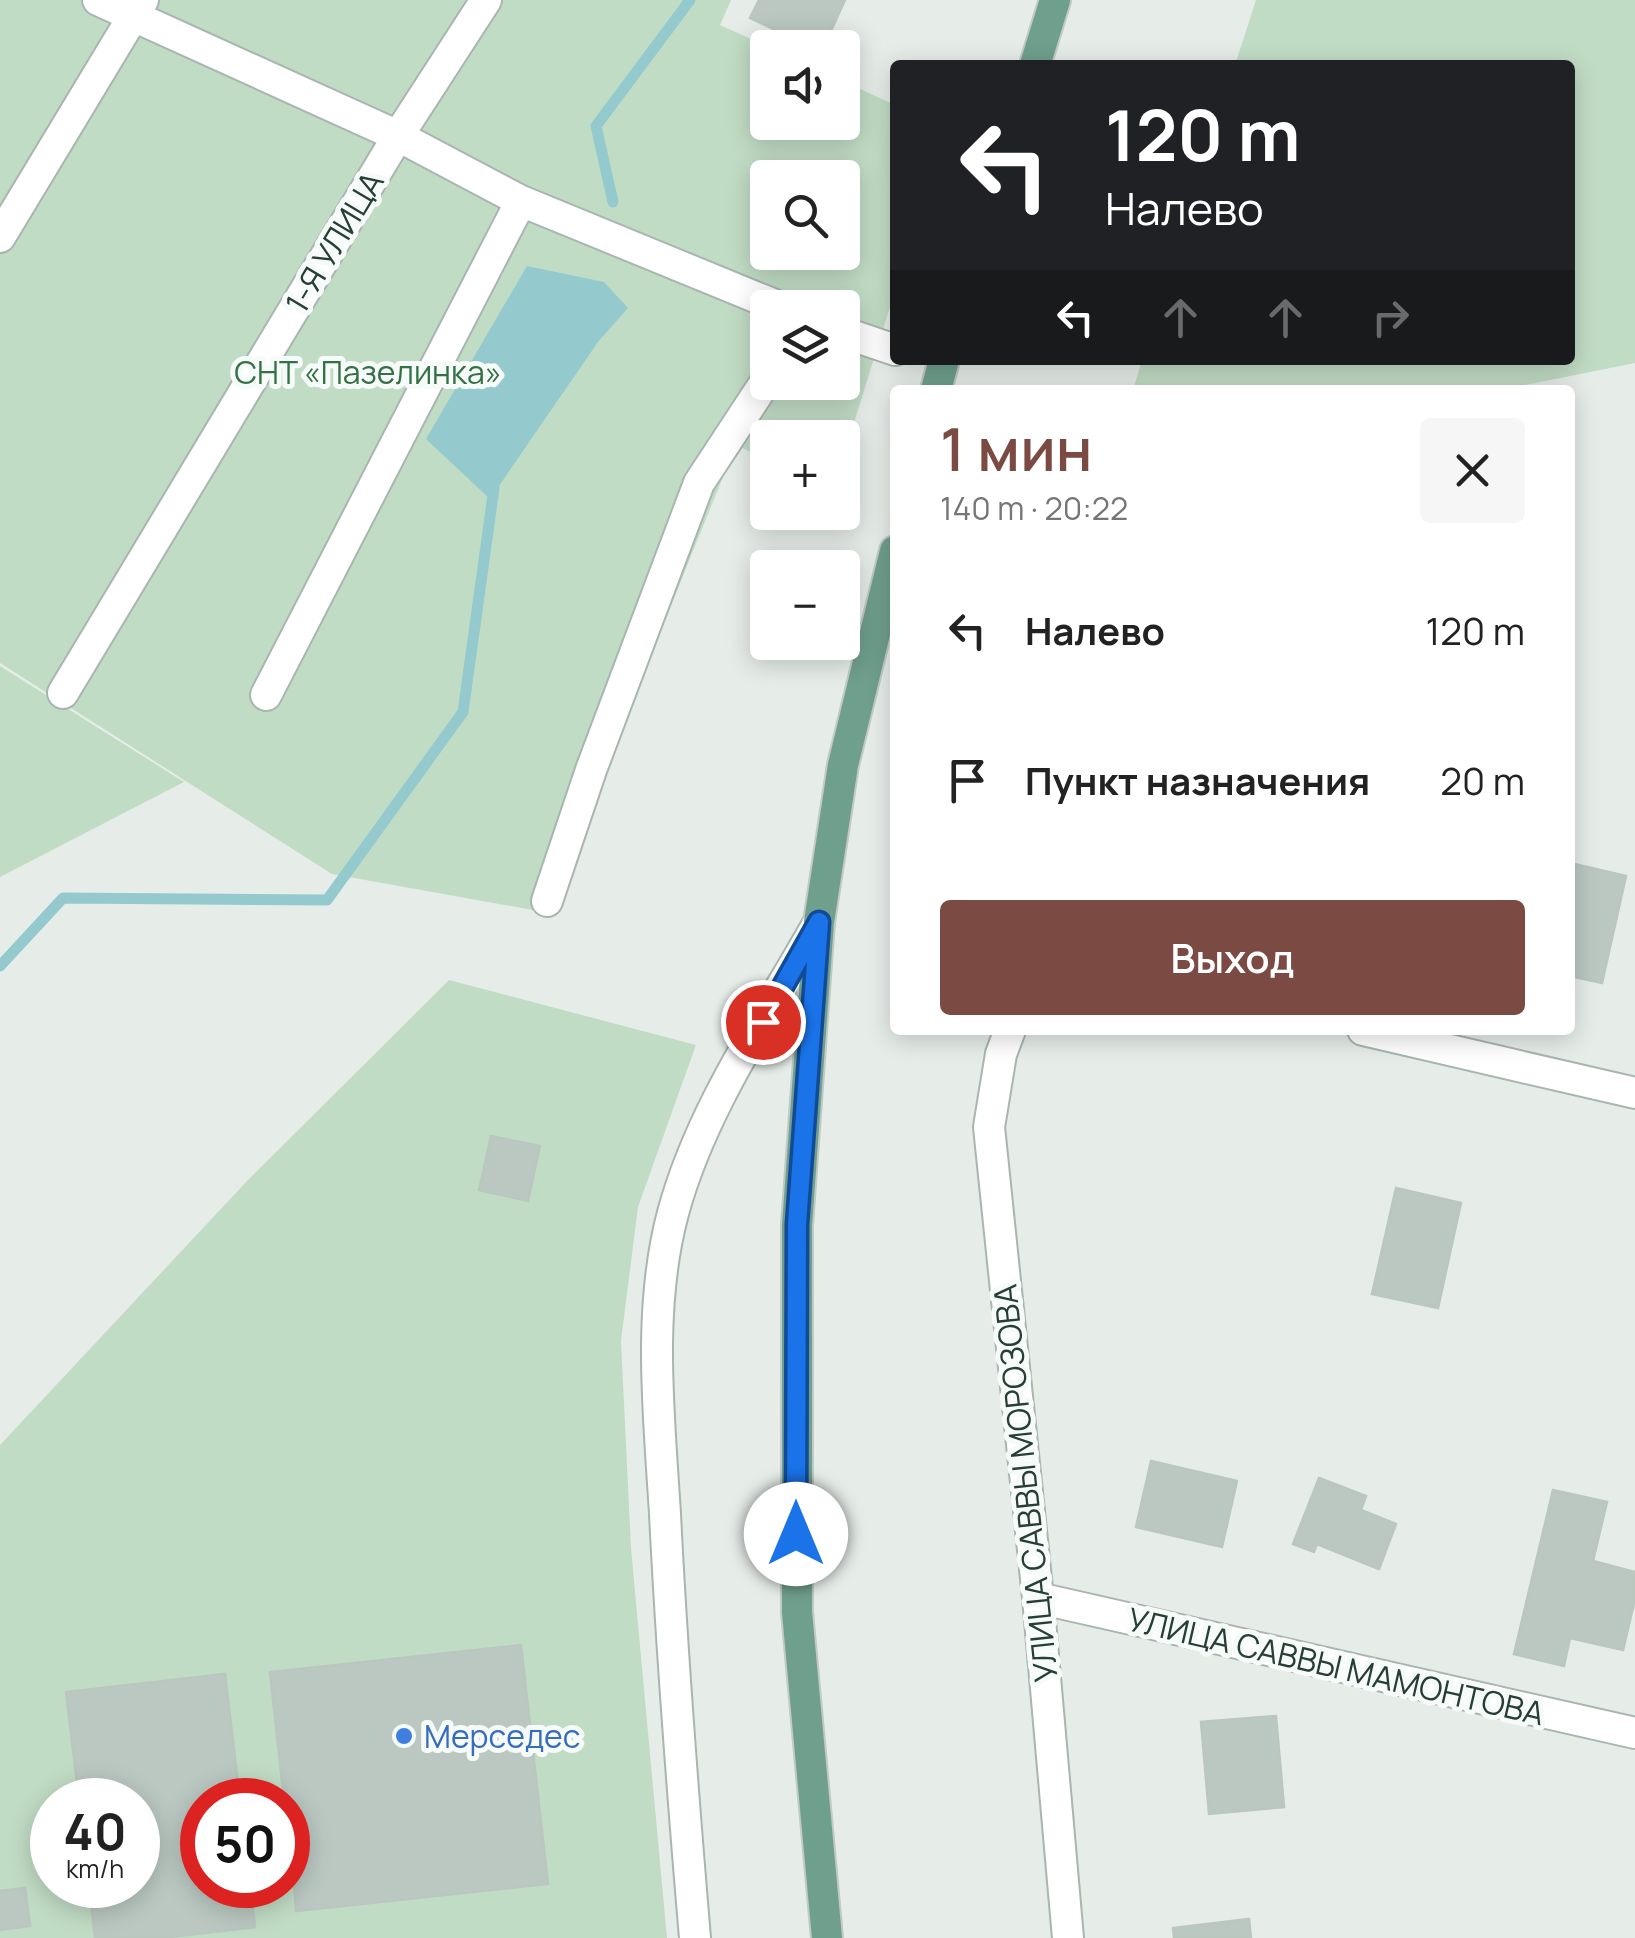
<!DOCTYPE html>
<html lang="ru">
<meta charset="utf-8">
<style>
:root{--surface:#fff;--page:#f6f6f6;--text:#222;--muted:#767676;--accent:#7a4a43}
body{margin:0;font-family:Manrope,sans-serif;background:var(--page);color:var(--text);height:100vh;display:flex;flex-direction:column;font-size:38px;white-space:nowrap}
*{box-sizing:border-box;margin:0}
p{font-size:32px;color:var(--muted)}
.icon{flex:none;width:55px;height:55px;fill:none;stroke:currentColor;stroke-width:2;stroke-linecap:round;stroke-linejoin:round}
.map{position:relative;flex:1;overflow:hidden}
.details{position:absolute;left:890px;top:385px;width:685px;height:650px;display:flex;flex-direction:column;background:var(--surface);border-radius:10px;box-shadow:0 5px 25px #0003}
.details>*{flex:none}
.hud{position:absolute;left:890px;top:60px;width:685px;height:305px;border-radius:10px;box-shadow:0 5px 25px #0003;background:#202124;color:#fff;overflow:hidden}
.tools{position:absolute;left:750px;top:30px;display:grid;gap:20px}
.tools a{display:grid;place-items:center;width:110px;height:110px;border-radius:10px;background:var(--surface);box-shadow:0 5px 25px #0003;font-size:50px}
.speed{position:absolute;left:30px;top:1778px;display:flex;gap:20px;font-size:50px;font-weight:700;text-align:center}
.speed>*{display:grid;place-content:center;width:130px;height:130px;border-radius:50%;background:var(--surface);box-shadow:0 5px 25px #0003;line-height:1}
.speed small{font-size:25px;font-weight:400}
.speed .limit{border:15px solid #d22;background:#fff;color:#111}
.pin{position:absolute;display:grid;place-items:center;width:85px;height:85px;color:#fff;margin:-42px;border:5px solid #fff;border-radius:50%;box-shadow:0 2px 10px #0007}
.me{position:absolute;width:110px;margin:-55px;rotate:0deg;stroke-linejoin:round;filter:drop-shadow(0 0 8px #0008)}
.turn{display:flex;align-items:center;gap:35px;height:210px;padding:0 50px;font-size:45px}
.turn .icon{width:130px;height:130px;stroke-width:2.5}
.turn b{display:block;font-size:70px;line-height:85px}
.lanes{display:flex;align-items:center;height:95px;padding:0 50px;background:#0003;justify-content:center;gap:50px;direction:ltr}
.lanes .off{opacity:.35}
.round{display:grid;place-items:center;flex:none;width:105px;height:105px;border-radius:10px;background:var(--page)}
.overview{display:flex;align-items:center;justify-content:space-between;height:170px;padding:0 50px}
h1{font-size:60px;font-weight:600;line-height:75px;color:var(--accent)}
.button{display:flex;gap:20px;margin-top:auto;padding:20px 50px}
.button a{flex:1;height:115px;border-radius:10px;background:var(--accent);color:#fff;font-size:40px;font-weight:600;line-height:115px;text-align:center}
ul{padding:0;list-style:none}
li{display:flex;align-items:center;gap:30px;height:150px;padding:0 50px}
li div{flex:1}
li b{display:block;font-size:38px}
li em{font-style:normal}
.map>svg:first-child{display:block}
</style>
<div class="map">
<svg width="1635" height="1938" viewBox="0 0 1635 1938">
<rect width="100%" height="100%" fill="#e6ede9"/>
<path fill="#c1dcc5" fill-rule="evenodd" d="M0 0H731L720 25 769 47 768 122H842L843 81 895 105V291L843 458 842 438H768L767 460 736 445 587 813 555 914 332 874 0 663ZM768 178H842V252H768ZM768 308H842V382H768Z
M1256 0H1635V363L1500 390H1133L1142 360H1570V65H1235Z
M0 666 184 782 0 877Z
M449 980 696 1045 638 1207 621 1341 631 1548 667 1938H0V1445L247 1181ZM52 1800H138V1885H52ZM202 1800H288V1885H202Z"/>
<path fill="#94cacd" d="M527 266 604 282 628 308 598 342 490 499 426 439Z"/>
<g fill="none" stroke-linecap="round" stroke-linejoin="round">
<path stroke="#94cacd" stroke-width="11" d="M613 202 596 126 690 0
M0 966 63 898 327 900 463 712 494 488"/>
</g>
<path fill="#bbc8c2" stroke="#b9c7bf" stroke-width="2.5" d="M759 0H845L823 48H813L750 18Z
M1570 863 1626 876 1602 983 1570 976Z
M491 1136 540 1146 528 1201 479 1190Z
M1396 1188 1461 1203 1438 1308 1372 1294Z
M1151 1461 1237 1481 1222 1547 1136 1527Z
M1319 1478 1366 1496 1361 1510 1396 1524 1379 1569 1317 1544 1314 1552 1293 1544Z
M1553 1490 1607 1502 1593 1561 1635 1572V1599L1623 1650 1570 1638 1564 1666 1514 1654Z
M521 1645 548 1884 296 1911 288 1800H284L270 1672Z
M225 1674 240 1800H202V1885H250L255 1927 163 1938H95L89 1885H138V1800H79L66 1692Z
M1276 1716 1284 1807 1209 1814 1201 1722Z
M25 1888 30 1926 0 1930V1891Z
M1249 1919 1251 1938H1174L1173 1928Z"/>
<g fill="none" stroke-linecap="round" stroke-linejoin="round">
<g stroke="#a9b5af" stroke-width="34">
<path id="minor" d="M98 0 398 136 521 201 782 308
M0 237 143 0
M842 332 895 350
M63 693 398 136 486 0
M266 695 521 201
M547 901 591 770 699 483 768 378
M1010 1030 1001 1054 989 1127 1038 1598 1068 1938
M1363 1030 1635 1093
M1038 1598 1635 1733
M695 1938C683 1797 672 1656 665 1514 659 1415 647 1310 673 1213 701 1109 767 1015 819 922"/>
</g>
<g stroke="#c2c9c6" stroke-width="34">
<path id="major" d="M1035 65 1055 0
M936 390 944 360
M827 1938 797 1612V1225L819 922 843 765 895 551"/>
</g>
<use href="#minor" stroke="#fff" stroke-width="30"/>
<use href="#major" stroke="#6f9f8d" stroke-width="30"/>
</g>
<g fill="none" stroke-linecap="round" stroke-linejoin="round">
<g stroke="#114b97" stroke-width="25">
<path id="route" d="M763 1022 819 922 797 1224 796 1534"/>
</g>
<use href="#route" stroke="#1a73e8" stroke-width="18"/>
</g>
<circle fill="#3f7fe0" stroke="#f6faf8" stroke-width="4" cx="404" cy="1736" r="10"/>
<g text-anchor="middle" dominant-baseline="central" stroke-width="10" stroke-linejoin="round" paint-order="stroke">
<g font-size="32" fill="#263e35" stroke="#f6faf8">
<text transform="translate(334 242) rotate(-59)">1-Я УЛИЦА</text>
<text transform="translate(1025 1483) rotate(-96)">УЛИЦА САВВЫ МОРОЗОВА</text>
<text transform="translate(1336 1666) rotate(13)">УЛИЦА САВВЫ МАМОНТОВА</text>
</g>
<g font-size="32" fill="#347145" stroke="#f6faf8">
<text x="368" y="372">СНТ «Пазелинка»</text>
</g>
<g font-size="32" fill="#366cbe" stroke="#f6faf8" text-anchor="start">
<text x="424" y="1736">Мерседес</text>
</g>
</g>
</svg>
<div class="tools">
<a><svg class="icon" aria-label="sound" viewBox="0 0 24 24"><path d="M4 9h4l5-4v14l-5-4H4zM17 9q2 3 0 6"/></svg></a>
<a><svg class="icon" aria-label="search" viewBox="0 0 24 24"><circle cx="10" cy="10" r="6"/><path d="M15 15l6 6"/></svg></a>
<a><svg class="icon" aria-label="layers" viewBox="0 0 24 24"><path d="M12 4l9 5-9 5-9-5zM3 14l9 5 9-5"/></svg></a>
<a>+</a>
<a>−</a>
</div>
<div class="speed"><div>40<small>km/h</small></div><div class="limit">50</div></div>
<div class="pin" style="left:763px;top:1022px;background:#d93025"><svg class="icon" aria-label="arrive" viewBox="0 0 24 24"><path d="M6 21V4h12l-3 4 3 4H6"/></svg></div>
<svg class="me" style="left:796px;top:1534px" viewBox="-20 -20 40 40"><circle r="19" fill="#fff"/><path d="M0-13L10 11 0 6-10 11z" fill="#1a73e8"/></svg>
<div class="hud">
<div class="turn"><svg class="icon" aria-label="left" viewBox="0 0 24 24"><path d="M17 20v-9H6M10 6l-5 5 5 5"/></svg><div><b>120 m</b>Налево</div></div>
<div class="lanes"><svg class="icon" aria-label="left" viewBox="0 0 24 24"><path d="M17 20v-9H6M10 6l-5 5 5 5"/></svg><svg class="icon off" aria-label="ahead" viewBox="0 0 24 24"><path d="M12 20V5M6 11l6-6 6 6"/></svg><svg class="icon off" aria-label="ahead" viewBox="0 0 24 24"><path d="M12 20V5M6 11l6-6 6 6"/></svg><svg class="icon off" aria-label="right" viewBox="0 0 24 24"><path d="M7 20v-9h11M14 6l5 5-5 5"/></svg></div>
</div>
<section class="details">
<div class="overview"><div><h1>1 мин</h1><p>140 m · 20:22</p></div><a class="round"><svg class="icon" aria-label="close" viewBox="0 0 24 24"><path d="M6 6l12 12M18 6L6 18"/></svg></a></div>
<ul>
<li><svg class="icon" aria-label="left" viewBox="0 0 24 24"><path d="M17 20v-9H6M10 6l-5 5 5 5"/></svg><div><b>Налево</b></div><em>120 m</em></li>
<li><svg class="icon" aria-label="arrive" viewBox="0 0 24 24"><path d="M6 21V4h12l-3 4 3 4H6"/></svg><div><b>Пункт назначения</b></div><em>20 m</em></li>
</ul>
<div class="button"><a>Выход</a></div>
</section>
</div>
